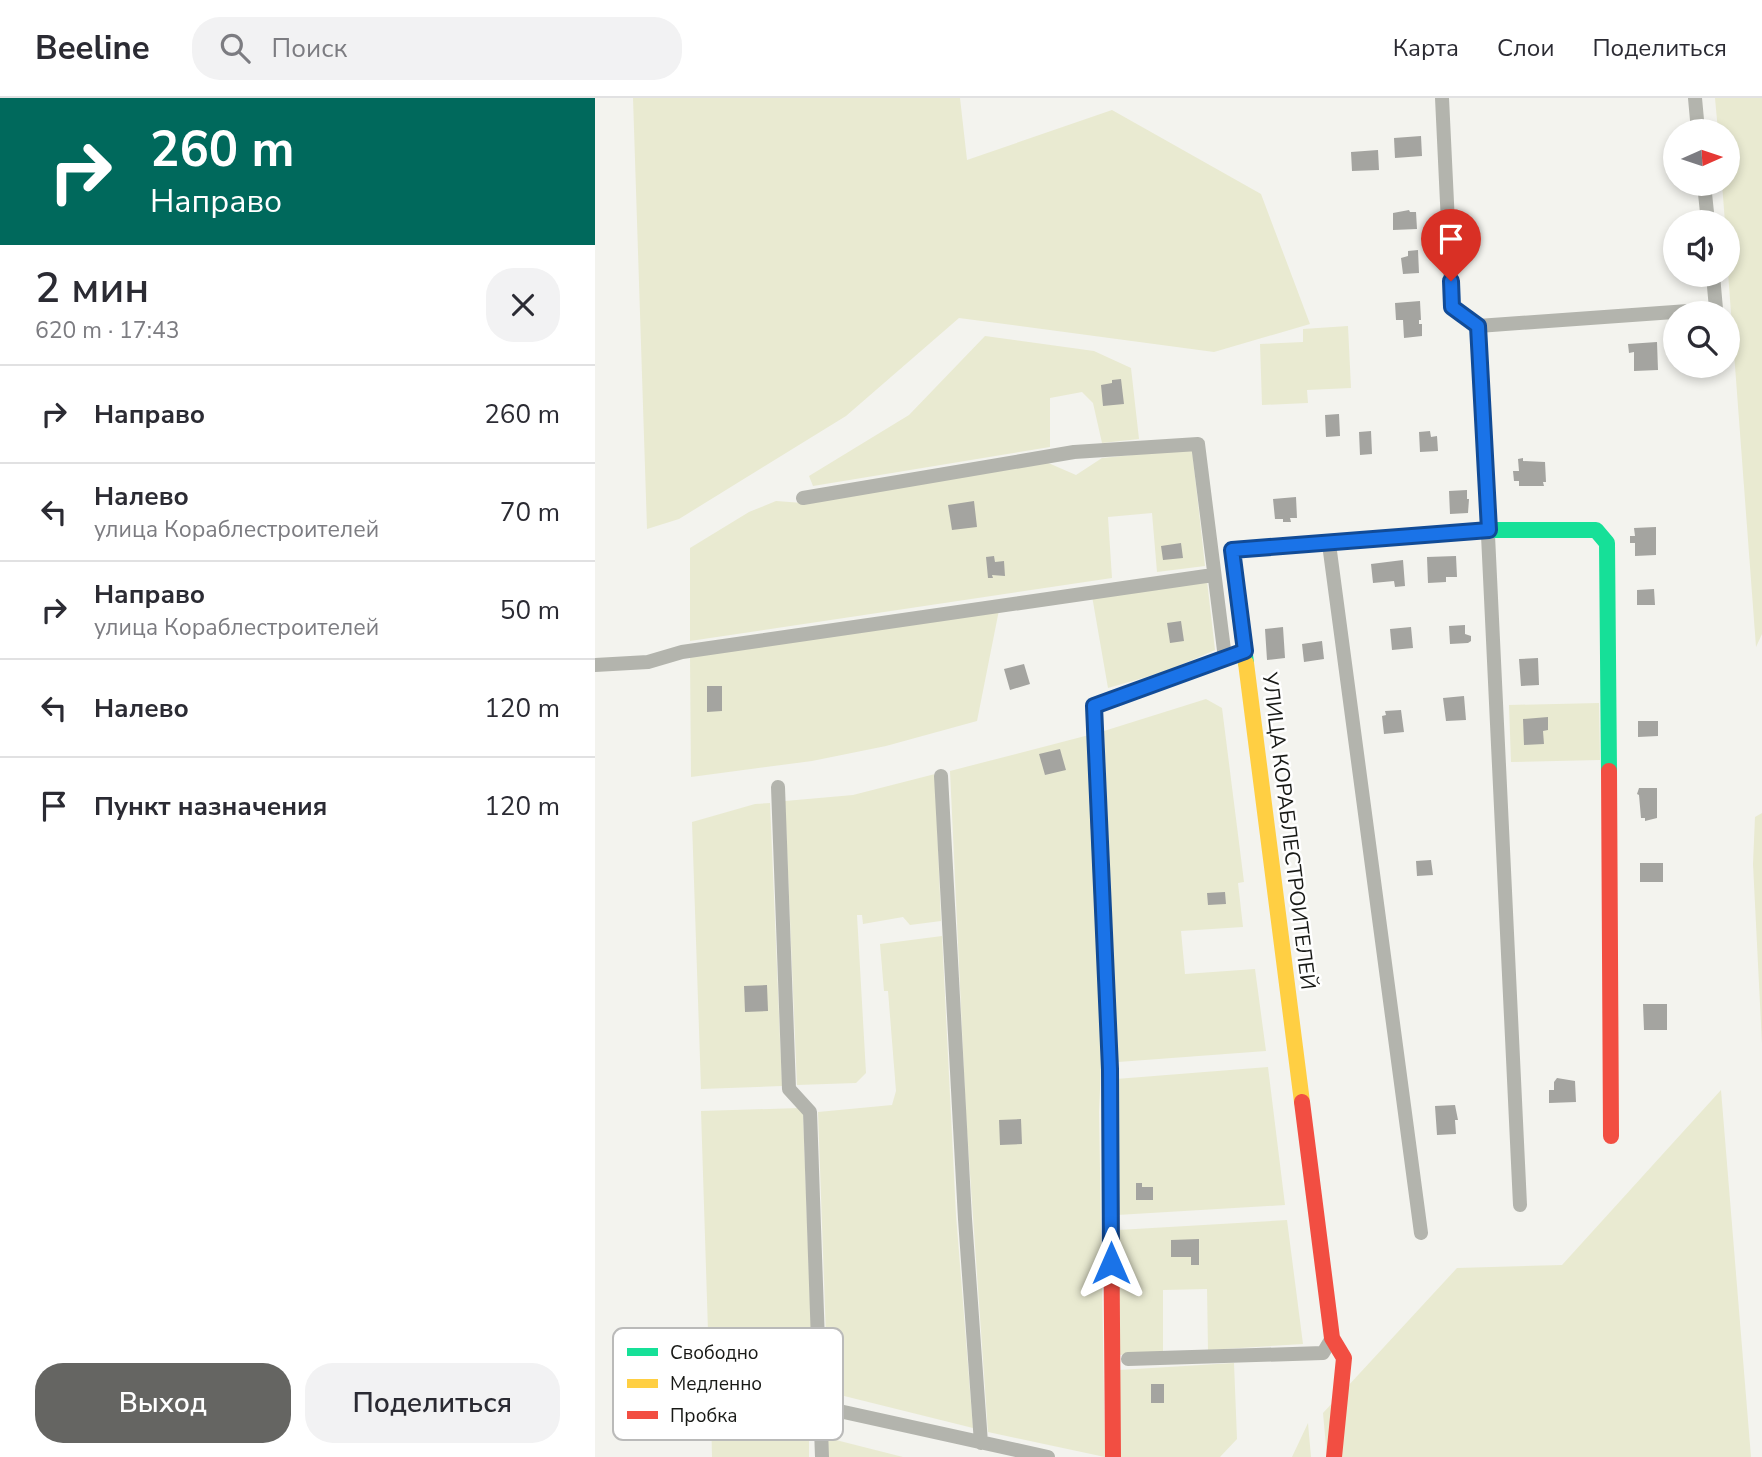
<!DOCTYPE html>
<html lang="ru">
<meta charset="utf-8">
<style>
:root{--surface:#fff;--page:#f2f2f3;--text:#2b2b33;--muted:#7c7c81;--line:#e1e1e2;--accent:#656562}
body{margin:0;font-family:"Nunito Sans",sans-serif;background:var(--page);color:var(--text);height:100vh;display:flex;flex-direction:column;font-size:26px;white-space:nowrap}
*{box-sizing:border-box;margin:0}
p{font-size:23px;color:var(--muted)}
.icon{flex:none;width:38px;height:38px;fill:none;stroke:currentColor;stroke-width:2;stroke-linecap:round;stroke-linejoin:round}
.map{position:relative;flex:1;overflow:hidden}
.panel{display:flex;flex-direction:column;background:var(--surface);width:595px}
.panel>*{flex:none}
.top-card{background:#00695c;color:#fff;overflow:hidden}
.needle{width:46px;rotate:87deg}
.tools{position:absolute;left:1068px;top:21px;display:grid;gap:14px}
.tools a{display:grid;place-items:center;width:77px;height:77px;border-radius:50%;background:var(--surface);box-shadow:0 4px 10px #0003;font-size:35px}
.pin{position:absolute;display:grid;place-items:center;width:60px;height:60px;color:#fff;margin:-72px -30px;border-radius:50% 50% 50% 0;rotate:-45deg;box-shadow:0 0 7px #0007}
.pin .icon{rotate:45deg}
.me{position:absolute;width:77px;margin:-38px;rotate:0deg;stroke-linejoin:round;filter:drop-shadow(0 0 5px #0008)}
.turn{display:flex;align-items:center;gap:24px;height:147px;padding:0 35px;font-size:32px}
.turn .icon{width:91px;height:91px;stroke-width:2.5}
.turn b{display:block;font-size:49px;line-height:60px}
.round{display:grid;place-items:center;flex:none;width:74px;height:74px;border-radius:28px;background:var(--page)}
.headline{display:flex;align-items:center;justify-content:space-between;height:119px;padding:0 35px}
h1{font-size:42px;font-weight:600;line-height:52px}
.primary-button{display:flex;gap:14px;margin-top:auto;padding:14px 35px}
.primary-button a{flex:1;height:80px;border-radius:28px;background:var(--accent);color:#fff;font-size:28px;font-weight:600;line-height:80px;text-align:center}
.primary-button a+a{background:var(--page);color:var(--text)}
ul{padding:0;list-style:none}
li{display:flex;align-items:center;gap:21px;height:98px;padding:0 35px;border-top:2px solid var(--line)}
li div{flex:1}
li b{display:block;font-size:26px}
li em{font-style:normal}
header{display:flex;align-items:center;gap:42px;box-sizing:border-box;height:98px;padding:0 35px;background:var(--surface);border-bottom:2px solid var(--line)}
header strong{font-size:33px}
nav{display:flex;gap:38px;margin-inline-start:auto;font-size:24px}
.search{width:490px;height:63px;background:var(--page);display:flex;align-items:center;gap:18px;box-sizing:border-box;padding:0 24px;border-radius:28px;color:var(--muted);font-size:26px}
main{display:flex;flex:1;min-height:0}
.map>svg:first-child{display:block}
</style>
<header>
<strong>Beeline</strong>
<div class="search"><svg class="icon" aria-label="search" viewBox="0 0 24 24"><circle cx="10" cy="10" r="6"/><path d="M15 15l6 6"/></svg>Поиск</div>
<nav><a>Карта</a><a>Слои</a><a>Поделиться</a></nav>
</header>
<main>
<section class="panel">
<div class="top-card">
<div class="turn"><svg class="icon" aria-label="right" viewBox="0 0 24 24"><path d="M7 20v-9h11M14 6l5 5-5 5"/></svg><div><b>260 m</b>Направо</div></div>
</div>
<div class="headline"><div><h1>2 мин</h1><p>620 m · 17:43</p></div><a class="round"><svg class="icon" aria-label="close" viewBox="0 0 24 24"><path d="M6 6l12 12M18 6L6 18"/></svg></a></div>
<ul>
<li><svg class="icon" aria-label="right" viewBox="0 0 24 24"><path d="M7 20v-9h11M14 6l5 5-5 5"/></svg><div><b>Направо</b></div><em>260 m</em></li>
<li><svg class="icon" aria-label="left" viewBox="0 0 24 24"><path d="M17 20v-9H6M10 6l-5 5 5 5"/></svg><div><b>Налево</b><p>улица Кораблестроителей</p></div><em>70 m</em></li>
<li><svg class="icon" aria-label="right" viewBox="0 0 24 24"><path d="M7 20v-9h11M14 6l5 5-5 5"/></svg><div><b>Направо</b><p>улица Кораблестроителей</p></div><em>50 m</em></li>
<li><svg class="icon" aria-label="left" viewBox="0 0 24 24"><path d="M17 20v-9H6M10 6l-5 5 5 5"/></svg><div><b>Налево</b></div><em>120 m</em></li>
<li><svg class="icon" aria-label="arrive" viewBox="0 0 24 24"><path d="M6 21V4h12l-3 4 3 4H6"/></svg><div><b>Пункт назначения</b></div><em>120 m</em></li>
</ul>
<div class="primary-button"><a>Выход</a><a>Поделиться</a></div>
</section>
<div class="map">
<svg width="1167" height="1359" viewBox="0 0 1167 1359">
<rect width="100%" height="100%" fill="#f3f3ee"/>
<path fill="#e9ead1" d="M38 0H365L372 62 517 12 666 96 715 226 619 254 364 220 251 318 84 421 52 431Z
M1120 0H1167V536L1161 549 1132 161V124H1130L1127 86H1132V33H1123Z
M753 228 756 290 712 292 713 305 667 307 665 246 708 244V231Z
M390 238 499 253 536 270 544 341 507 345 498 305 487 294 455 300V349L218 388 214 378 314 317Z
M597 351 610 468 562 474 557 415 513 419 517 480 95 543V450L154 414 181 403 208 405 451 364 481 377 507 360Z
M612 483 620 552 572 573 513 590 497 498Z
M404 512 382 623 291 648 217 663 96 679 95 558Z
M611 601 627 610 649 784 643 785 648 829 586 833 590 876 660 871 671 953 523 964 509 633Z
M1004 605 1005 662 916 664 914 607Z
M494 637 507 948 504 1014 510 1359 393 1334 371 1018 355 673Z
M340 676 346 823 315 827 308 819 268 826 267 817H262L271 975 261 985 202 987 190 703 258 697Z
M175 705 187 988 106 991 97 724 160 706Z
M1167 715V946L1158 766 1160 719Z
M347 838 361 1117 378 1330 233 1294 223 1014 297 1007 301 993 293 893H289L285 846Z
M673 969 690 1107 522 1117 521 981Z
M1126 992 1156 1359H732L728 1315 862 1170 967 1167Z
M204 1010 208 1015 218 1282 208 1288 114 1265 106 1013Z
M692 1122 708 1246 613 1252 612 1191 568 1192V1254L524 1257 523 1132Z
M639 1265 642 1341 625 1359H525L524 1272Z
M120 1312 209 1334 214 1341V1359H117L116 1316Z
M713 1325 716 1359H697Z
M229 1339 308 1359H229Z"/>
<path fill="#a4a4a0" d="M826 38 827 58 800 60 799 40Z
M783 52 784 72 757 73 756 54Z
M814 112 815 114H821L822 131 798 132V115Z
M823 152 824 175 808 176 806 160 813 158V153Z
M825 203 826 222H824V226H827V238L809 240 808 222H801L800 205Z
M1062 244 1063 272 1039 273V254L1034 255 1033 246Z
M526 281 529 306 508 308 506 287 517 285V282Z
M744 316 745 338 731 339 730 317Z
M776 333 777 356 765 357 764 334Z
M835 333 836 339 842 338 843 353 825 354 824 334Z
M928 360V363L950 364 951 384H948L949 388H924V383H919L918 373H924L923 361Z
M872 392V401H874L873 415 855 416 854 393Z
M701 399 702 420H695L696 424H688V421H680L678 401Z
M379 403 382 429 357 432 353 407Z
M1061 429V457L1040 458V445H1035V438H1040L1039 430Z
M586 445 588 460 568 462 566 448Z
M399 458 400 464 409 463 410 478 397 477 398 480H393L391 459Z
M861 458 862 479H851V484L833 485 832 459Z
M808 462 810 488 800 489 799 483 778 485 776 466Z
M1059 491 1060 507H1042V492Z
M586 523 589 543 575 545 572 525Z
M870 527V536L876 538V543L873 545 855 546 854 528Z
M688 529 690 560 672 562 670 531Z
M816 529 818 550 797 552 795 531Z
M727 543 729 561 709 564 707 546Z
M943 560 944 587 926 588 924 561Z
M429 566 435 586 415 592 409 571Z
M112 588H127V613L112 614Z
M869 598 871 622 851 623 848 600Z
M806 612 809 634 789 636 787 618 791 617 790 613Z
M953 619V632L948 633 949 646 929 647 928 621Z
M1043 623H1063V638L1043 639Z
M465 651 471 672 450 677 444 656Z
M1044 690H1062V720L1050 723V720H1046L1044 697 1042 696Z
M836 762 838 777 822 778 821 763Z
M1045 765H1068V784H1045Z
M630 794 631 806 613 807 612 795Z
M172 887 173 913 150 914 149 888Z
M1048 906H1072V932H1049Z
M962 980 980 983 981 1004 954 1005V992H959V984Z
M860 1007 863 1022H860L861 1036 842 1037 840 1008Z
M426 1021 427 1046 405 1047 404 1022Z
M541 1085H547V1089H558V1102H541Z
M604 1141V1167H596V1159H576V1142Z
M556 1286H569V1305H556Z"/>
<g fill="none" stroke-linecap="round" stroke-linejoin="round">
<path stroke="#b3b4ad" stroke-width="14" d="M847 0 857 209 883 228 1121 211 1118 177
M1100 0 1103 33
M1109 86 1113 124
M883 228 925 1107
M208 400 479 354 603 346 630 560
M734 446 826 1135
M0 567 53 564 87 554 618 477
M346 678 370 1121 386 1345
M183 689 194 991 215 1014 227 1359
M533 1261 728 1255 737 1240
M226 1309 453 1359"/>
<path stroke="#16e098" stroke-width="16" d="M651 565 637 452 894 432H1001L1012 445 1014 673
M504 732 515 971 516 1093"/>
<path stroke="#ffcf43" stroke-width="16" d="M651 565 707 1004"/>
<path stroke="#f24e42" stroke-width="16" d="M1014 673 1016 1038
M504 732 499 608 650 553
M707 1004 737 1240 749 1260 739 1359
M516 1093 518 1359"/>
</g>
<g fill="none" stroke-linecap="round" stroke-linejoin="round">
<g stroke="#114b97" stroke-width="18">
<path id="route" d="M516 1165 515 971 499 608 650 553 637 452 894 432 883 228 857 209 856 183"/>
</g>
<use href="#route" stroke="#1a73e8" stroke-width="12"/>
</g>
<g text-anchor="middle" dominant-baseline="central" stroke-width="5" stroke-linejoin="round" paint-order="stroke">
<g font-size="21" fill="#181916" stroke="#fff">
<text transform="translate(694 733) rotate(83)">УЛИЦА КОРАБЛЕСТРОИТЕЛЕЙ</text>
</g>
</g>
<rect x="18" y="1230" width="230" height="112" rx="10" fill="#fff" stroke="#babab9" stroke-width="2"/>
<rect x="32" y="1250" width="31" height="8" fill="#16e098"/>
<rect x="32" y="1281" width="31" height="9" fill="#ffcf43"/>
<rect x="32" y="1313" width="31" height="8" fill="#f24e42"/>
<g font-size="19" fill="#181916">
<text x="75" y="1261">Свободно</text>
<text x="75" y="1292">Медленно</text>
<text x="75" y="1324">Пробка</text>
</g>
</svg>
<div class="tools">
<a><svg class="needle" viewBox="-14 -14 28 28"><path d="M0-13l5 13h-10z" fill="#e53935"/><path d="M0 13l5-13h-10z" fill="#7c7c81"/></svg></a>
<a><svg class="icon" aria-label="sound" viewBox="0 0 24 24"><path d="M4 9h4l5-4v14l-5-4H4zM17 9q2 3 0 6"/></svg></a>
<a><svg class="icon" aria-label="search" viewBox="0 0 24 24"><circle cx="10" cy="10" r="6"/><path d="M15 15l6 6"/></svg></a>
</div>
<div class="pin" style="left:856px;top:183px;background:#d93025"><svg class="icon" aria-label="arrive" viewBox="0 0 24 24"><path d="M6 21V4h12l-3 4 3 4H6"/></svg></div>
<svg class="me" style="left:516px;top:1165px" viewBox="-20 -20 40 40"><path d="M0-17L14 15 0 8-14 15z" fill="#1a73e8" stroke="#fff" stroke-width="4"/></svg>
</div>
</main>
